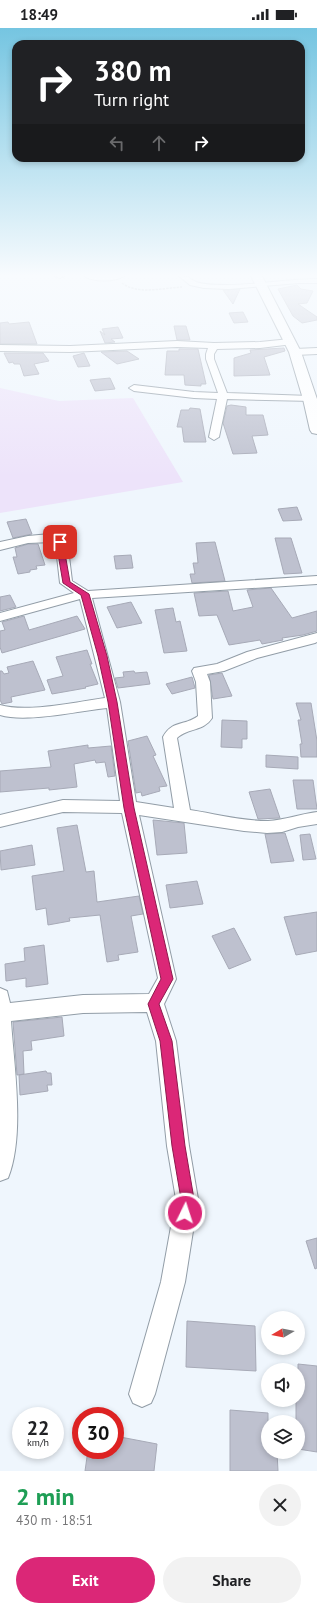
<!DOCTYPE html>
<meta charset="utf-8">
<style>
:root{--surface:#fff;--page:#f2f2f2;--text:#202124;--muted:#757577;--accent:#db2777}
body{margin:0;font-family:"PT Sans",sans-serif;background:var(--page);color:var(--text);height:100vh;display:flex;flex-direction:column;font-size:15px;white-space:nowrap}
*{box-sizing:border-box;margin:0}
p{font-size:13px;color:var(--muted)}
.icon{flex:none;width:22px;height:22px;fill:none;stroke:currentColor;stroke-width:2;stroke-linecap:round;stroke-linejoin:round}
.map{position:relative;height:1443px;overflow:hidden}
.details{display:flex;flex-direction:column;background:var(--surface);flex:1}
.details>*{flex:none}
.hud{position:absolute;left:12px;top:12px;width:293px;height:122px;border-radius:12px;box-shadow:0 2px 6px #0003;background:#202124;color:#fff;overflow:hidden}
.needle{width:26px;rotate:260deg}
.controls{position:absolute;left:261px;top:1283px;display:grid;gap:8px}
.controls a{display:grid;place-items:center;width:44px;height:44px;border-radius:50%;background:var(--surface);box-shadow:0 2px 6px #0003;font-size:20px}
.speed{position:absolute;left:12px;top:1379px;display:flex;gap:8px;font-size:20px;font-weight:700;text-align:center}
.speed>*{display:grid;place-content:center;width:52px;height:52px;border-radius:50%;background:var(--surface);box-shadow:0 2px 6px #0003;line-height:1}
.speed small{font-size:10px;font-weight:400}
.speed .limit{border:6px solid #d22;background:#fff;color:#111}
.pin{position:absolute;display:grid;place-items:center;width:34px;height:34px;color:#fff;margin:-17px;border-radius:8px;box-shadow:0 2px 6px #0006}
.me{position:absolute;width:44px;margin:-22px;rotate:4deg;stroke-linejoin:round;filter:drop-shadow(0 0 3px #0008)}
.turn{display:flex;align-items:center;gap:14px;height:84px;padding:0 16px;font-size:18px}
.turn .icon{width:52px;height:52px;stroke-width:2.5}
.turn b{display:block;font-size:28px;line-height:34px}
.lanes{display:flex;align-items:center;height:38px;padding:0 16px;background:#0003;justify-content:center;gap:20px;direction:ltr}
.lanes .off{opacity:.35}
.round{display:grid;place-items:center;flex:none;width:42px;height:42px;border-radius:21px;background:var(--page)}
.overview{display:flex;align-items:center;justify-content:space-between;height:68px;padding:0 16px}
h1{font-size:24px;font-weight:700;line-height:30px;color:#1e9e55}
.primary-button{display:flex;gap:8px;margin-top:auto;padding:8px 16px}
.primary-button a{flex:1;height:46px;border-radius:24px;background:var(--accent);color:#fff;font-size:16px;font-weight:700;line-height:46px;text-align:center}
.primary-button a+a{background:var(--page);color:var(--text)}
.status{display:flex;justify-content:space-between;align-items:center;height:28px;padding:0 20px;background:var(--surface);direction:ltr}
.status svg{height:11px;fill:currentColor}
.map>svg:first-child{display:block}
</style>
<div class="status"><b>18:49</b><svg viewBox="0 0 49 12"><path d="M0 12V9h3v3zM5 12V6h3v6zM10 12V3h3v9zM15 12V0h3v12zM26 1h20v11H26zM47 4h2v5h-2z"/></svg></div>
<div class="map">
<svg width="317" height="1443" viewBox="0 0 317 1443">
<rect width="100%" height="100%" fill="#eff6fd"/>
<path fill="#ede3fa" d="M0 360 59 373 133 370 183 454 0 485Z"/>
<path fill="#bec1cf" stroke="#a7aab7" d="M297 257 301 261 313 263 307 275 298 276 317 289V292L302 295 293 288 278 261Z
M240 261 233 276 223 262H228Z
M243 284 248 294 234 295 229 285Z
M8 294 9 296 29 294 37 316H0V295Z
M174 298H186L190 312H177Z
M118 299 123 310 111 311 115 314 105 315 100 303 105 307 102 301Z
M284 320 285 323 264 329 270 347 234 348V330L251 325 250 322Z
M179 321H198L206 356H201V358L185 357 184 347H165L167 323H179Z
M127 323 139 331 117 336 101 324Z
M4 325H43L49 333 34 336 39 346 24 348 20 336H14L13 334 9 335Z
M84 325 90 338 78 339 73 328Z
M110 350 115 361 95 363 90 352Z
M231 377 246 379V387H263L268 407 252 408 257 425 233 426 223 395 227 378Z
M190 380 200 381 206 414H184L182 399H177L181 382H189Z
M297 479 302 492 283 493 278 481Z
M26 491 32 506 13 510 7 494Z
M275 510H291L302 545 284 546Z
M215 514 225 553 192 555 190 546H195L193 535H198L196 515Z
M28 516H38L45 537 36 538 37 541 30 542V544L18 546 13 529H17L15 520Z
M131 527 133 540 116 541 114 528Z
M271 560 292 590 317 583V603L303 607 282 610 283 612 262 616 260 612 229 617 217 587 199 588 194 565 228 563 233 583 253 579 247 562Z
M10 567 16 579 0 583V569Z
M131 574 142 595 117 600 107 579Z
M173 580 176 594 180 593 187 623 164 625 155 582Z
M24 588 29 602 77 588 85 601 2 625 0 619V603L5 602 2 594Z
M87 622 92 636H90L98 656 85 659 86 660 52 666 47 652 63 648 56 629Z
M33 633 45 662 11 669 12 674 2 676 0 672V643H2L4 646 9 645 7 639Z
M134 643 135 645 147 644 150 656 118 660 115 650 124 649 123 644Z
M222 645 232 668 213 671 209 647Z
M192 649 195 660 172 666 166 656Z
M296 675H311L317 713V729H301L300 716H302L298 692H301Z
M222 692 247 693V711H242V720L221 719Z
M147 708 156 727 153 728 167 758 159 759 160 763 142 768 141 764 136 765 128 713Z
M88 717V720L111 718 115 748 108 749 105 734 96 735 95 732 74 736 77 759 49 762V760L0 764V743L51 739 48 723Z
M266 727 298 729V741L266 739Z
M293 752H313L317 781H297Z
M270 761 280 790 258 791 249 764Z
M153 792 184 795 187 825 157 827Z
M77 797 86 844 94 843 97 874 139 868 143 886 131 888 138 924 118 927 119 932 107 934 100 887 69 890 70 893 48 897 46 880 36 882 32 848 64 843 57 800Z
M285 805 294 833 271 835 265 806Z
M310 806 316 831 303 832 300 807Z
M32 817 35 837 1 842 0 823Z
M197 853 203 876 170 880 166 857Z
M317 884V923L296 927 284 889Z
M234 900 251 932 229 941 212 908Z
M44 917 48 956 26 959V950L6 953 5 936 25 933 24 920Z
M62 989 64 1008 31 1013 32 1022 23 1023 24 1046 17 1047 13 994Z
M46 1043 47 1045H51L52 1057H47L48 1063 20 1067 19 1047Z
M317 1210V1240L315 1241 306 1213Z
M187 1293 255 1298 256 1343 186 1339Z
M298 1336 317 1338V1424L298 1421V1394H296V1372H298Z
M230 1382 268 1385V1424H277L278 1443H230Z
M115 1408 157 1416 154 1443H85L88 1422H115Z"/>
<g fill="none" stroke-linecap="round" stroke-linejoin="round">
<g stroke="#929da7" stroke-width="2">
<path id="street" d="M55 248H64L60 250Z
M84 248H124C115 254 93 254 84 248Z
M179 248C189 248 188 250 196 254 205 257 218 257 227 257 257 257 287 251 317 251V255H299L228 261 204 260 190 257Z
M290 311 294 314 293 316 260 320 217 321 214 326V331L227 365 310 368 313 369 315 371 313 373 227 371 219 409 214 412 209 409 217 371 194 370 134 363 129 360 134 357 194 364 218 365 206 331V326L208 320 177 319 70 324 0 323V317L70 318 177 313 214 315 260 314Z
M317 320V326L295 327 291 324 295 321Z
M50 506 61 509 68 520 72 553 88 563 317 548V556L92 570 120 674 136 774 174 780 163 709C172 692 185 698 198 688L196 654 192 643 194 640 217 636 247 624 317 605V614L315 615 257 630 224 643 207 646 210 654 212 690C204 703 188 700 177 710L190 782C216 786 242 793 268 793 284 792 301 786 317 784V796L298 799 282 804 267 805 244 803 139 787 176 951 164 976 176 1013 189 1118 198 1171 185 1254 155 1366 151 1375 142 1379 133 1375 129 1366 161 1254 176 1171 167 1118 156 1013 147 984 83 985 11 993C14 1038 25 1108 8 1150L0 1153V960L7 963 10 975 83 967 149 966 158 950 122 785 63 784 0 799V787L63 772 120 773 107 680C78 683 26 695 0 687V677C27 685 76 674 105 670L80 571 0 593V585L74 565 60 555 56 520 53 514 28 515 0 522V514L28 508Z"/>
</g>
<g stroke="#929da7" stroke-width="2">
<path id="secondary" d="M251 248H262L301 324 317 371V406L312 405 310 402 303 371 289 324Z"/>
</g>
<path stroke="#a9afb5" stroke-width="1.5" stroke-dasharray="2.5 1" stroke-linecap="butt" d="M122 255C137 267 163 260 182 259"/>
<use href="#street" fill="#fff" fill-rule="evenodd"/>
<use href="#secondary" fill="#fff" fill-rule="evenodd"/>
</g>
<linearGradient id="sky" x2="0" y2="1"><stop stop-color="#75c5e1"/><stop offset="0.55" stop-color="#f8fbfe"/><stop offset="1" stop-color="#f8fbfe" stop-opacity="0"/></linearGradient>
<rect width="317" height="450" fill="url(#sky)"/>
<path fill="#db2777" stroke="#8e194d" d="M57 512H62L63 514 70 554 89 566 107 628 117 674 134 780 173 951 159 976 172 1013 185 1118 194 1171 190 1190 185 1192 180 1190 178 1185 181 1171 172 1118 160 1013 148 976 161 951 124 780 108 674 98 628 81 567 63 555 56 514Z"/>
</svg>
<div class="controls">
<a><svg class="needle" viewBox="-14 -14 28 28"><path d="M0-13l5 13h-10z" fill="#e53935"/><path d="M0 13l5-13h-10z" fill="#757577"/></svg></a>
<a><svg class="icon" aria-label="sound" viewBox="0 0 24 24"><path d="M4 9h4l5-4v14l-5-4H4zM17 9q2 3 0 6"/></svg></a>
<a><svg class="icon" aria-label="layers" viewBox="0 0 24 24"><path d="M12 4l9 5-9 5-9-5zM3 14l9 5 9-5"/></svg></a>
</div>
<div class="speed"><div>22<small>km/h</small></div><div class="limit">30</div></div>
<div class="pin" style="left:60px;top:514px;background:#d93025"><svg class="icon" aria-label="arrive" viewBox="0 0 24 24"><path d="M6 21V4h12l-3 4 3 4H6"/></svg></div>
<svg class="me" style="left:185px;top:1185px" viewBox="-20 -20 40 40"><circle r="17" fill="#db2777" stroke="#fff" stroke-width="3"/><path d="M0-11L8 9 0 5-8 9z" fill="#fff"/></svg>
<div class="hud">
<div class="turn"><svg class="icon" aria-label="right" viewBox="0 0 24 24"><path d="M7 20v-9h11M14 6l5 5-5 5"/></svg><div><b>380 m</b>Turn right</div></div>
<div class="lanes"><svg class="icon off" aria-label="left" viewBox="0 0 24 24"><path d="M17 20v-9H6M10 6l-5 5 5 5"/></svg><svg class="icon off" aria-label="ahead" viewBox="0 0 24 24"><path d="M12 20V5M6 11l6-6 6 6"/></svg><svg class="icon" aria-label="right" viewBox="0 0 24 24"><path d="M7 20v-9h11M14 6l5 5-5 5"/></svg></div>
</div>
</div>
<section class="details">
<div class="overview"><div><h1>2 min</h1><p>430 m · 18:51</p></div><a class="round"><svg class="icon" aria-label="close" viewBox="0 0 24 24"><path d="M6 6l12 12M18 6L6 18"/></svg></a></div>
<div class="primary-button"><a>Exit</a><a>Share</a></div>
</section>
